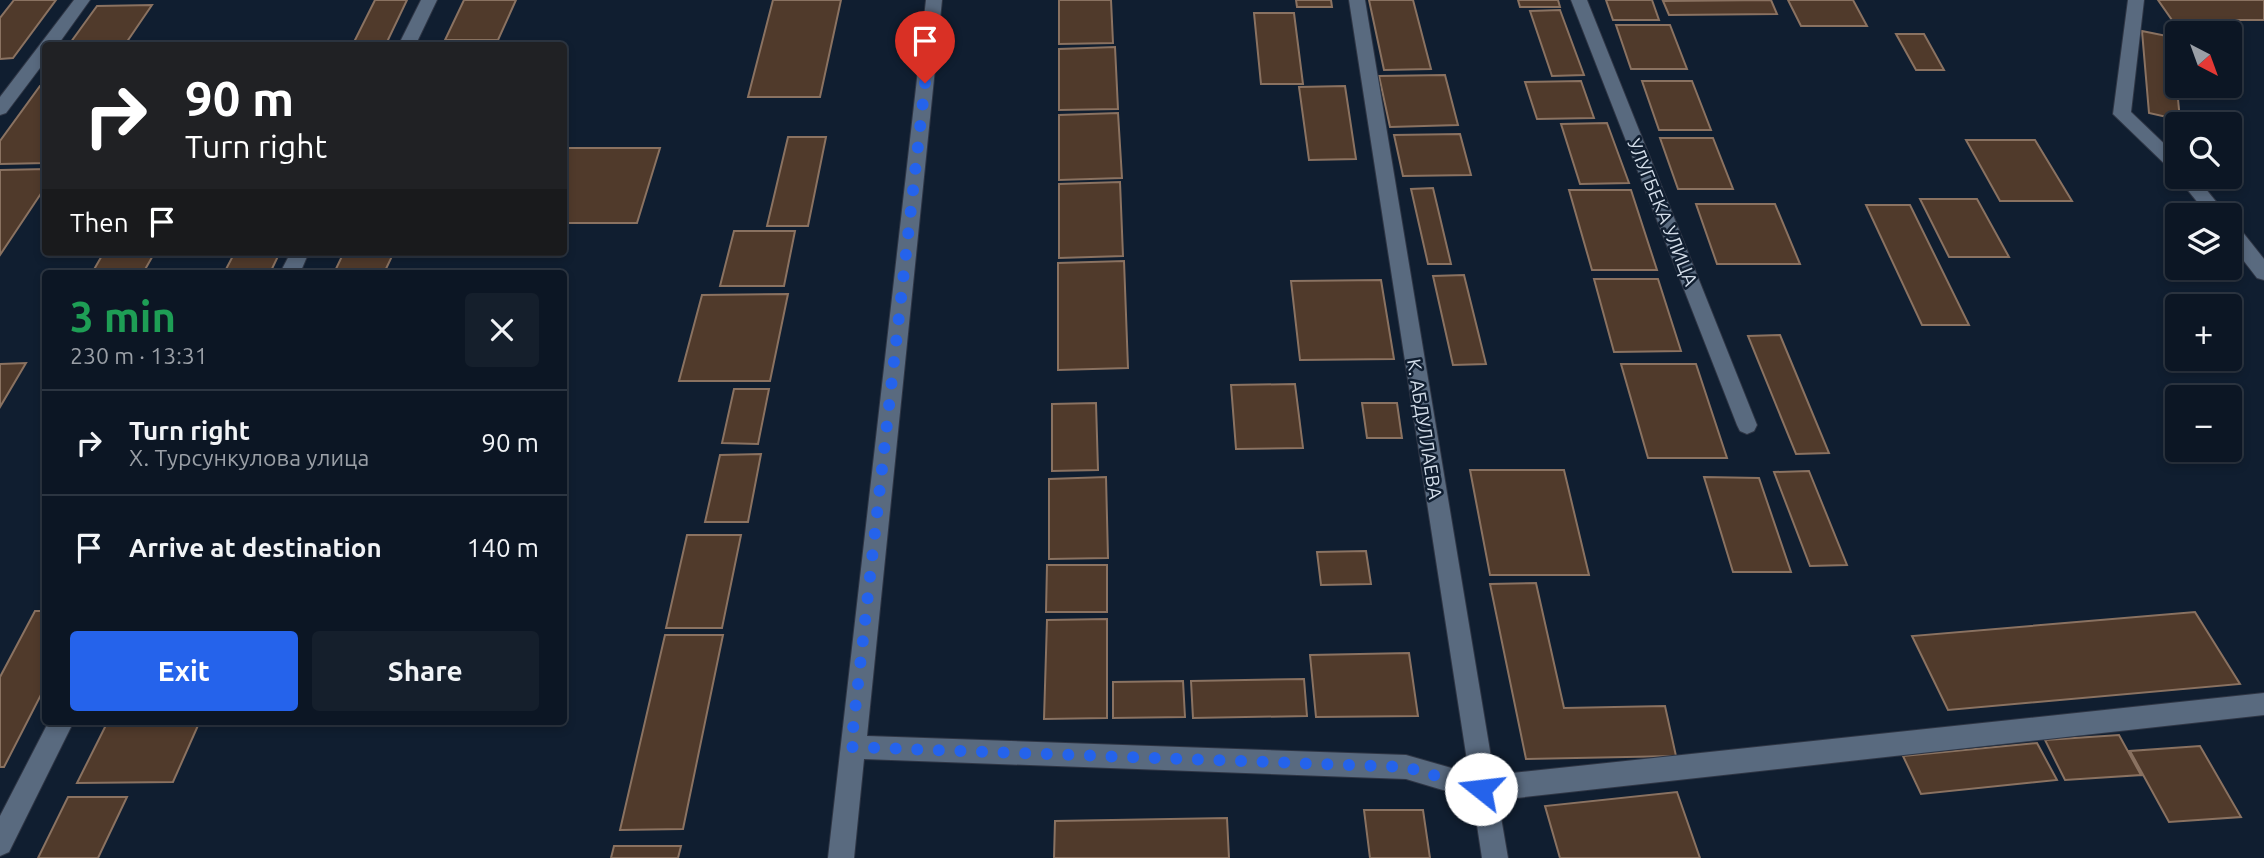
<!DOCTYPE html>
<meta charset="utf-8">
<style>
:root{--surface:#0c1624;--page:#151f2c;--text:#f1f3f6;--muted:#9a9fa6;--line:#2c3541;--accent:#2563eb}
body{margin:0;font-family:Ubuntu,sans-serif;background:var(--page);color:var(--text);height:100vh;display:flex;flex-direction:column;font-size:26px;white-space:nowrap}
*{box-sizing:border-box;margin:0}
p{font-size:23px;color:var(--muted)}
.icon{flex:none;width:38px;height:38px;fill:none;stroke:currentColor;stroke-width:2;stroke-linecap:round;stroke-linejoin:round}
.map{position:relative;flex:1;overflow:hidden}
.drawer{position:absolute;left:42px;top:270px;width:525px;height:455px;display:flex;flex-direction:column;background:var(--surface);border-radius:7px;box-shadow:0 4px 10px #0003,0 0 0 2px var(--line)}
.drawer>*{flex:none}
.hud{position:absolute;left:42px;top:42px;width:525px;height:214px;border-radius:7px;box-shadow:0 4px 10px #0003,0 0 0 2px var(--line);background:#202124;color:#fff;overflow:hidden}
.needle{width:46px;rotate:139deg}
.fabs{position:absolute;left:2165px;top:21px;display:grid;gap:14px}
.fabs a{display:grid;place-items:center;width:77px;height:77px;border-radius:7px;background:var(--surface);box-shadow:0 4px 10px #0003,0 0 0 2px var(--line);font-size:35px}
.pin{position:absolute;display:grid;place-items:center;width:60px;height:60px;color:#fff;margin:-72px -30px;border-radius:50% 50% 50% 0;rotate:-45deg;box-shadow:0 0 7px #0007}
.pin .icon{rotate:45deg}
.me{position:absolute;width:77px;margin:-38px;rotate:286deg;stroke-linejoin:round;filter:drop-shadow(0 0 5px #0008)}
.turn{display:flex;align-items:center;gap:24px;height:147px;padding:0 28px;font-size:32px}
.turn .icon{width:91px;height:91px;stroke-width:2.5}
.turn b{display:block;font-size:49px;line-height:60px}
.then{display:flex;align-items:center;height:66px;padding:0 28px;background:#0003;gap:14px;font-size:26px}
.round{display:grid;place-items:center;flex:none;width:74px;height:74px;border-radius:7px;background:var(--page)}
.headline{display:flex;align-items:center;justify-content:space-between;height:119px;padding:0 28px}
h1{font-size:42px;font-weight:700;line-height:52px;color:#1e9e55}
.action{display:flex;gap:14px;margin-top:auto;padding:14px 28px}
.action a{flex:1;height:80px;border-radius:7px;background:var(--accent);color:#fff;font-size:28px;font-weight:700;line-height:80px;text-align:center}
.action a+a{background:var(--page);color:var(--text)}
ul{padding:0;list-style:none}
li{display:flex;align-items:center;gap:21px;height:105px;padding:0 28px;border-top:2px solid var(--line)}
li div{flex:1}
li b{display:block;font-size:26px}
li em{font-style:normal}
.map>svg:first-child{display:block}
</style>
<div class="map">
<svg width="2264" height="858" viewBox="0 0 2264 858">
<rect width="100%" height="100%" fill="#101e30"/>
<path fill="#503a2b" stroke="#8a7261" stroke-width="2" d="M14 0H56L13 58 0 59V18Z
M375 0H407L387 42H354Z
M464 0H516L498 40H445Z
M773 0H841L820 97H748Z
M1059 0H1111L1113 43 1059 44Z
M1296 0H1331L1332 7H1297Z
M1369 0H1413L1431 69 1384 70Z
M1518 0H1558L1560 7H1520Z
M1606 0H1652L1659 20H1613Z
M1771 0 1777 14 1669 15 1663 1Z
M1788 0H1853L1867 26H1801Z
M2158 0H2264V20H2172Z
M152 5 124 46H68L97 6Z
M1560 10 1584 75 1552 76 1530 11Z
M1254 13H1294L1303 84H1261Z
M1616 25H1670L1687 69H1631Z
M2142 31 2172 37 2180 120 2149 113Z
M1896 34H1924L1944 70H1916Z
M1115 47 1118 109 1059 110V49Z
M1445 75 1458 125 1390 127 1379 76Z
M1581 81 1594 118 1537 119 1525 82Z
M1642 81H1692L1711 130H1659Z
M46 85V163L0 164V141L40 86Z
M1345 86 1356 159 1309 160 1299 87Z
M1118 113 1122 178 1059 180V115Z
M1607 123 1629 183 1580 184 1561 124Z
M1460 134 1471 175 1403 176 1394 135Z
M788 137H826L808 226H767Z
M1660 138H1713L1733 189H1678Z
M1966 140H2035L2072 201H2000Z
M568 148H660L637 223H564V160Z
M46 169V186L0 255V170Z
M1120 182 1123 256 1059 258V184Z
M1433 188 1451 264H1428L1411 189Z
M1569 190H1631L1657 270H1592Z
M1920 199H1977L2009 257H1949Z
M1696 204H1775L1800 264H1717Z
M1866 205H1910L1969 325H1922Z
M734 231H795L784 286H720Z
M104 252H155L143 273H92Z
M235 252H280L270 273H224Z
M344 252H394L384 273H334Z
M1124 261 1128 368 1058 370V263Z
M1464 275 1486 364 1453 365 1433 276Z
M1594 279H1658L1681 351 1614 352Z
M1381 280 1394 359 1300 360 1291 281Z
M788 294 770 381H679L702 295Z
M1780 335 1829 453 1796 454 1748 336Z
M26 363 0 407V364Z
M1621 364H1696L1727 458H1648Z
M1295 384 1303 448 1236 449 1231 385Z
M734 389H769L758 444 722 443Z
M1096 403 1098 470 1052 471V404Z
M1362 403H1397L1402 438H1367Z
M761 454 748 522H705L720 455Z
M1470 470H1564L1589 575H1490Z
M1809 471 1847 565 1810 566 1774 472Z
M1106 477 1108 558 1049 559V479Z
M1704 477 1759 478 1791 572H1733Z
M687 535H741L722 628H666Z
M1366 551 1371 584 1321 585 1317 552Z
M1047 565H1107V612H1046Z
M1536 583 1564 708 1665 706 1676 756 1526 759 1490 584Z
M35 611H46V685L4 767H0V677Z
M2195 612 2240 684 1948 710 1912 636Z
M1107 619V718L1044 719 1047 620Z
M665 635H723L683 829 620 830Z
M1409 653 1418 716 1316 717 1310 655Z
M1304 679 1307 716 1193 718 1191 681Z
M1183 681 1185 717 1113 718V682Z
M108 721H200L173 782 77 783Z
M2119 735 2141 775 2065 780 2045 740Z
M2037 743 2057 780 1921 794 1903 756Z
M2200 746 2241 817 2169 822 2130 751Z
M1677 792 1700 858H1560L1545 806Z
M68 797H127L98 858H38Z
M1364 810H1423L1430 858H1370Z
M1227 818 1229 858H1054L1055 821Z
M614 846H681L678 858H611Z"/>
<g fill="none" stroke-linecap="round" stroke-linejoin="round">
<g stroke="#2f3645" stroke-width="2">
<path id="minor" d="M74 0H90L57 46H46V60L6 113 0 115V97Z
M421 0H437L415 46H398Z
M926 0H942L867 736 1406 755 1469 773 1349 0H1365L1494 775 2264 693V715L1498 800 1508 858H1482L1473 799 1406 779 864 759 854 858H828Z
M1571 0H1587L1757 425 1754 431 1747 434 1740 431 1737 425Z
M2128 0H2144L2131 112 2177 156V172L2171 170 2113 114Z
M2177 177H2196L2227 215H2208Z
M2230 223 2237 225 2264 259V280L2257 278 2230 243Z
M291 252H309L300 273H280Z
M49 721H74L9 852 0 856V816Z"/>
</g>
<use href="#minor" fill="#596a7f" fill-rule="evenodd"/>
</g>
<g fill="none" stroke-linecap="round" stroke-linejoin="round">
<path stroke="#2563eb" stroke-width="12" stroke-dasharray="0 21.6" d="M925 83 851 747 1406 767 1481 789"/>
</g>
<g text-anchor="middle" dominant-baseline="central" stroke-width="5" stroke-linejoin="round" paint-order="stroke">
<g font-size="19" fill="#d4deea" stroke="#101e30">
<text transform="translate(1663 212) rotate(68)">УЛУГБЕКА УЛИЦА</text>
<text transform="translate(1425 429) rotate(81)">К. АБДУЛЛАЕВА</text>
</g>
</g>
</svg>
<div class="fabs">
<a><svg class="needle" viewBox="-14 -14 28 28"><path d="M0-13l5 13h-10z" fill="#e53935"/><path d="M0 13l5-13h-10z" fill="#9a9fa6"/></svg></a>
<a><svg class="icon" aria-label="search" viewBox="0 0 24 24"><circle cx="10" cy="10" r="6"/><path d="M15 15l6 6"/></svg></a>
<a><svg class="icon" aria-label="layers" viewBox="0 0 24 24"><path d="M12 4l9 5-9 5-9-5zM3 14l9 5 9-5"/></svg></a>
<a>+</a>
<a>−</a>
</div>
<div class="pin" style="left:925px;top:83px;background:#d93025"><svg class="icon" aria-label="arrive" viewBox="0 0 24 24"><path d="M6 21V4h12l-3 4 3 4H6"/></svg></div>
<svg class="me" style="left:1481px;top:789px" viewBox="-20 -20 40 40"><circle r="19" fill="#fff"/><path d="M0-13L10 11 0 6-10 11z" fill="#2563eb"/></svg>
<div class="hud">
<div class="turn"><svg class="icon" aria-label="right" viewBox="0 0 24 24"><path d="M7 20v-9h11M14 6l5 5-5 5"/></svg><div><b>90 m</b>Turn right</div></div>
<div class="then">Then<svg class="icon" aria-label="arrive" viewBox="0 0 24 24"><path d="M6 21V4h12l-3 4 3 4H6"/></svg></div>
</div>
<section class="drawer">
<div class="headline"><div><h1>3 min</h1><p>230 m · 13:31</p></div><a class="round"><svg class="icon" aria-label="close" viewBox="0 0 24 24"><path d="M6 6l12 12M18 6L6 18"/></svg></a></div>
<ul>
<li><svg class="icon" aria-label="right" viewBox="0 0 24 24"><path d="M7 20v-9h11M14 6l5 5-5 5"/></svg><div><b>Turn right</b><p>Х. Турсункулова улица</p></div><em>90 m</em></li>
<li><svg class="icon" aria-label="arrive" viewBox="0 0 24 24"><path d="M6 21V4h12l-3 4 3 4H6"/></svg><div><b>Arrive at destination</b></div><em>140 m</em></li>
</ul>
<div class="action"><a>Exit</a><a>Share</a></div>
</section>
</div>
